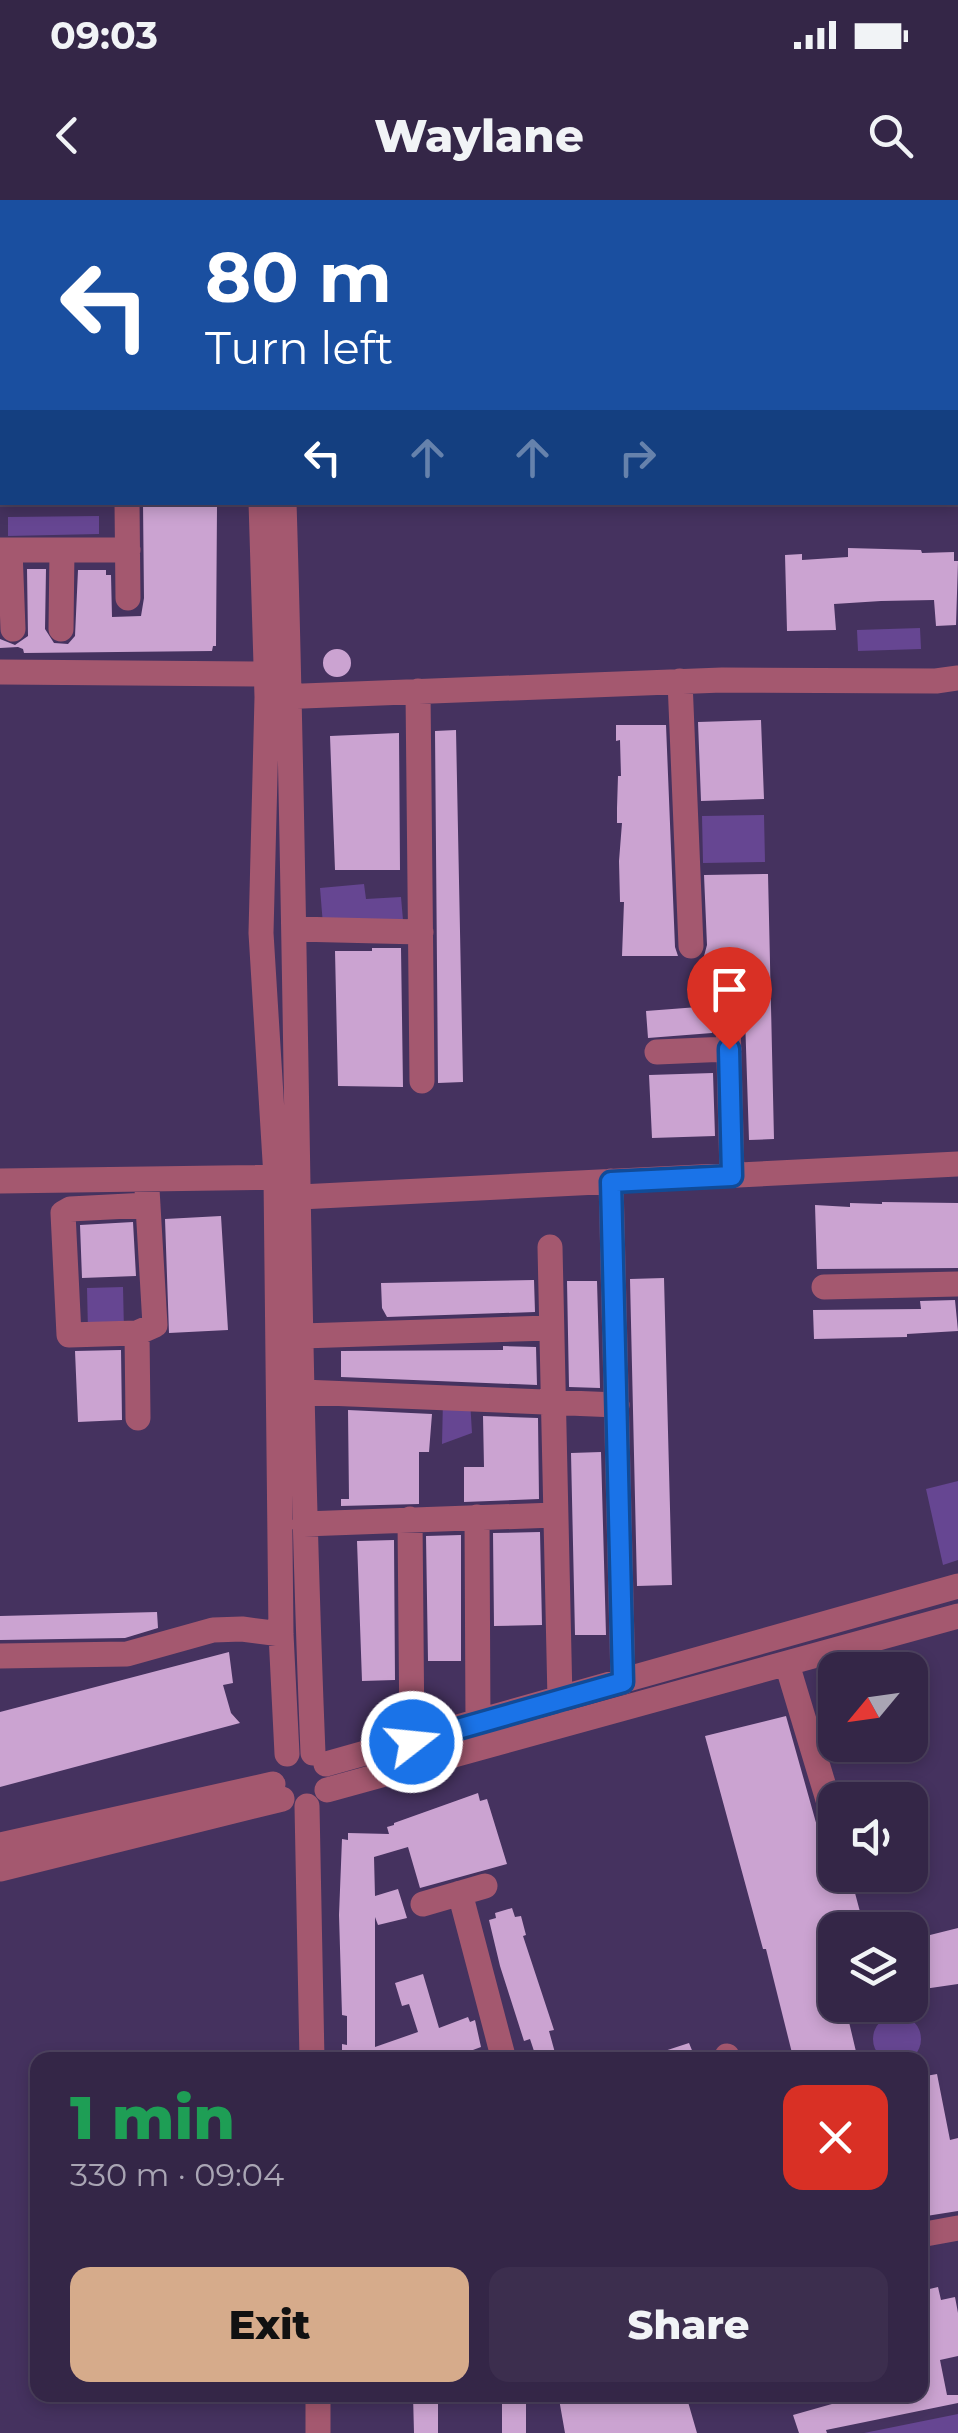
<!DOCTYPE html>
<meta charset="utf-8">
<style>
:root{--surface:#342647;--page:#3c2e4e;--text:#f1f3f6;--muted:#a9a5b4;--line:#4e4360;--accent:#d6ab8b}
body{margin:0;font-family:Montserrat,sans-serif;background:var(--page);color:var(--text);height:100vh;display:flex;flex-direction:column;font-size:38px;white-space:nowrap}
*{box-sizing:border-box;margin:0}
p{font-size:32px;color:var(--muted)}
.icon{flex:none;width:55px;height:55px;fill:none;stroke:currentColor;stroke-width:2;stroke-linecap:round;stroke-linejoin:round}
.map{position:relative;flex:1;overflow:hidden}
.panel{position:absolute;left:30px;top:1852px;width:898px;height:350px;display:flex;flex-direction:column;background:var(--surface);border-radius:20px;box-shadow:0 5px 15px #0003,0 0 0 2px var(--line)}
.panel>*{flex:none}
.banner{position:absolute;left:0px;top:0px;width:960px;height:305px;box-shadow:0 5px 15px #0003,0 0 0 2px var(--line);background:#1a4fa0;color:#fff;overflow:hidden}
.needle{width:65px;rotate:241deg}
.fabs{position:absolute;left:818px;top:1452px;display:grid;gap:20px}
.fabs a{display:grid;place-items:center;width:110px;height:110px;border-radius:20px;background:var(--surface);box-shadow:0 5px 15px #0003,0 0 0 2px var(--line);font-size:50px}
.pin{position:absolute;display:grid;place-items:center;width:85px;height:85px;color:#fff;margin:-102px -42px;border-radius:50% 50% 50% 0;rotate:-45deg;box-shadow:0 0 10px #0007}
.pin .icon{rotate:45deg}
.me{position:absolute;width:110px;margin:-55px;rotate:74deg;stroke-linejoin:round;filter:drop-shadow(0 0 8px #0008)}
.turn{display:flex;align-items:center;gap:35px;height:210px;padding:0 40px;font-size:45px}
.turn .icon{width:130px;height:130px;stroke-width:2.5}
.turn b{display:block;font-size:70px;line-height:85px}
.lanes{display:flex;align-items:center;height:95px;padding:0 40px;background:#0003;justify-content:center;gap:50px;direction:ltr}
.lanes .off{opacity:.35}
.round{display:grid;place-items:center;flex:none;width:105px;height:105px;border-radius:20px;background:var(--page)}
.summary{display:flex;align-items:center;justify-content:space-between;height:170px;padding:0 40px}
h1{font-size:60px;font-weight:800;line-height:75px;color:#1e9e55}
.cta{display:flex;gap:20px;margin-top:auto;padding:20px 40px}
.cta a{flex:1;height:115px;border-radius:20px;background:var(--accent);color:#111;font-size:40px;font-weight:800;line-height:115px;text-align:center}
.cta a+a{background:var(--page);color:var(--text)}
.status{display:flex;justify-content:space-between;align-items:center;height:70px;padding:0 50px;background:var(--surface);direction:ltr}
.status svg{height:28px;fill:currentColor}
header{display:flex;justify-content:space-between;align-items:center;height:130px;padding:0 40px;background:var(--surface);font-size:45px;font-weight:800}
.map>svg:first-child{display:block}
</style>
<div class="status"><b>09:03</b><svg viewBox="0 0 49 12"><path d="M0 12V9h3v3zM5 12V6h3v6zM10 12V3h3v9zM15 12V0h3v12zM26 1h20v11H26zM47 4h2v5h-2z"/></svg></div>
<header><svg class="icon" aria-label="back" viewBox="0 0 24 24"><path d="M15 5l-7 7 7 7"/></svg>Waylane<svg class="icon" aria-label="search" viewBox="0 0 24 24"><circle cx="10" cy="10" r="6"/><path d="M15 15l6 6"/></svg></header>
<div class="map">
<svg width="958" height="2233" viewBox="0 0 958 2233">
<rect width="100%" height="100%" fill="#45325f"/>
<path fill="#664692" d="M99 316V334L8 336V317Z
M920 428 921 449 858 451 857 430Z
M764 615 765 662 703 663 702 616Z
M364 684 366 699 401 697 403 720 323 725 320 688Z
M123 1087 124 1131H88L87 1088Z
M443 1199 470 1200 472 1233 442 1244Z
M958 1281V1360L943 1365 926 1289Z
M873 1839a24 24 0 1 1 48 0a24 24 0 1 1-48 0Z
M958 2214V2233H864Z"/>
<path fill="#cba3d1" d="M143 303 217 307 216 446H213L212 451 24 453 23 449 18 447 0 448V439L15 445 28 436 27 369H46L45 429 54 443 68 444 75 436 78 370H106V375H111L112 417 141 416 144 398Z
M848 348 921 350 922 353 954 352V361H958L956 425 936 426 934 400 881 401 834 404 836 430 787 431 785 355 802 354V360L848 357Z
M323 463a14 14 0 1 1 28 0a14 14 0 1 1-28 0Z
M761 520 764 599 701 601 698 522Z
M616 525H666L675 747 678 756H622L624 702H620L619 661 622 623H617V608L618 576H621L620 540 616 541Z
M456 530 463 882 438 883 435 531Z
M399 533 400 670H335L330 536Z
M768 674 774 939 749 940 743 755 704 756 707 745 704 675Z
M372 748H401L403 887 338 886 335 751H372Z
M711 806 712 833 648 838 646 811Z
M713 873 715 936 652 938 649 875Z
M882 1002 958 1003V1068L817 1069 815 1005 850 1007V1003L882 1004Z
M221 1016 228 1130 169 1133 165 1019Z
M133 1022 136 1076 82 1078 80 1025Z
M664 1078 672 1385 637 1386 630 1079Z
M534 1080 535 1112 387 1117 382 1108 381 1083Z
M567 1081H597L600 1188 569 1187Z
M955 1100 958 1131 907 1134V1137L814 1139 813 1110 921 1109 920 1101Z
M503 1146 536 1147 537 1185 341 1177V1151L503 1150Z
M121 1150 122 1220 78 1222 75 1151Z
M348 1210 432 1214 429 1252H419V1304L341 1306V1299H349Z
M483 1216 538 1218 539 1299 464 1302V1267H484Z
M601 1252 606 1435H575L571 1253Z
M540 1332 542 1425 494 1426 493 1333Z
M461 1335V1461H428L426 1336Z
M394 1340 395 1480 362 1481 357 1341Z
M157 1412 158 1428 125 1438 0 1440V1416Z
M229 1452 233 1483 223 1485 231 1513 240 1523 0 1587V1512Z
M786 1516 833 1683 851 1678 863 1723 835 1730V1805H845L858 1860H806L805 1855 793 1857 766 1749H763L705 1536Z
M478 1593 480 1601 487 1599 507 1664 420 1688 408 1647 374 1657 375 1696 398 1689 407 1718 378 1725 375 1717V1847L418 1832 409 1804 402 1806 395 1783 423 1774 439 1828 468 1817 470 1822 475 1820 481 1847 454 1857 452 1853 433 1860H342V1844L347 1845V1816L342 1815 339 1715 342 1639 348 1640V1633L389 1634 387 1627 394 1625V1623Z
M512 1708 515 1717 521 1716 526 1735 523 1736 554 1830 549 1831 557 1860H537L530 1839 524 1841 500 1766 489 1720 496 1718 495 1713Z
M958 1728V1784L910 1791V1740Z
M689 1843 696 1860H646V1857Z
M937 1874 950 1940 958 1938V2011L920 2017V1877Z
M938 2087 941 2100 955 2097 958 2113V2156L940 2160 947 2195H958V2203L826 2230 827 2233H799L793 2215 846 2200 845 2195H920V2181L925 2180 920 2159V2105L925 2104 921 2091Z
M413 2195H438V2233H414Z
M502 2195H526V2233H502Z
M565 2195H686L697 2233H565L559 2199Z"/>
<g fill="none" stroke-linecap="round" stroke-linejoin="round">
<path stroke="#a4586f" stroke-width="25" d="M252 0V2
M275 0V2
M0 24 2 23
M0 290H2
M127 302 128 398
M261 302 267 497 261 733 276 977 281 1434 287 1554
M284 302C297 719 296 1136 313 1553
M0 350H128
M10 350 13 429
M61 429 62 350
M0 472 267 474
M680 481 691 746
M418 491 422 881
M277 497 722 480 936 481 958 478
M295 729 421 732
M727 781 732 975
M657 852 729 849
M0 981 290 977
M611 981 623 1482
M300 997 958 964
M550 1047 560 1500
M824 1087 958 1084
M137 1133 155 1125 147 989
M302 1136 550 1128
M302 1192 617 1205
M138 1218 137 1133 69 1135 63 1013 70 1009 148 1005
M477 1317 478 1524
M410 1319 412 1543
M304 1324 555 1315
M0 1456 127 1454 213 1430 242 1429 281 1434
M787 1464 835 1623
M326 1564 958 1386
M327 1590 958 1416
M307 1606 312 1860
M0 1645 273 1584
M0 1669 282 1599
M460 1693 504 1860
M423 1704 485 1686
M727 1856 728 1860
M920 2035 958 2028
M318 2195V2233"/>
</g>
<g fill="none" stroke-linecap="round" stroke-linejoin="round">
<g stroke="#114b97" stroke-width="25">
<path id="route" d="M412 1542 623 1482 611 982 732 976 729 849"/>
</g>
<use href="#route" stroke="#1a73e8" stroke-width="18"/>
</g>
</svg>
<div class="fabs">
<a><svg class="needle" viewBox="-14 -14 28 28"><path d="M0-13l5 13h-10z" fill="#e53935"/><path d="M0 13l5-13h-10z" fill="#a9a5b4"/></svg></a>
<a><svg class="icon" aria-label="sound" viewBox="0 0 24 24"><path d="M4 9h4l5-4v14l-5-4H4zM17 9q2 3 0 6"/></svg></a>
<a><svg class="icon" aria-label="layers" viewBox="0 0 24 24"><path d="M12 4l9 5-9 5-9-5zM3 14l9 5 9-5"/></svg></a>
</div>
<div class="pin" style="left:729px;top:849px;background:#d93025"><svg class="icon" aria-label="arrive" viewBox="0 0 24 24"><path d="M6 21V4h12l-3 4 3 4H6"/></svg></div>
<svg class="me" style="left:412px;top:1542px" viewBox="-20 -20 40 40"><circle r="17" fill="#1a73e8" stroke="#fff" stroke-width="3"/><path d="M0-11L8 9 0 5-8 9z" fill="#fff"/></svg>
<div class="banner">
<div class="turn"><svg class="icon" aria-label="left" viewBox="0 0 24 24"><path d="M17 20v-9H6M10 6l-5 5 5 5"/></svg><div><b>80 m</b>Turn left</div></div>
<div class="lanes"><svg class="icon" aria-label="left" viewBox="0 0 24 24"><path d="M17 20v-9H6M10 6l-5 5 5 5"/></svg><svg class="icon off" aria-label="ahead" viewBox="0 0 24 24"><path d="M12 20V5M6 11l6-6 6 6"/></svg><svg class="icon off" aria-label="ahead" viewBox="0 0 24 24"><path d="M12 20V5M6 11l6-6 6 6"/></svg><svg class="icon off" aria-label="right" viewBox="0 0 24 24"><path d="M7 20v-9h11M14 6l5 5-5 5"/></svg></div>
</div>
<section class="panel">
<div class="summary"><div><h1>1 min</h1><p>330 m · 09:04</p></div><a class="round" style="background:#d93025;color:#fff"><svg class="icon" aria-label="close" viewBox="0 0 24 24"><path d="M6 6l12 12M18 6L6 18"/></svg></a></div>
<div class="cta"><a>Exit</a><a>Share</a></div>
</section>
</div>
